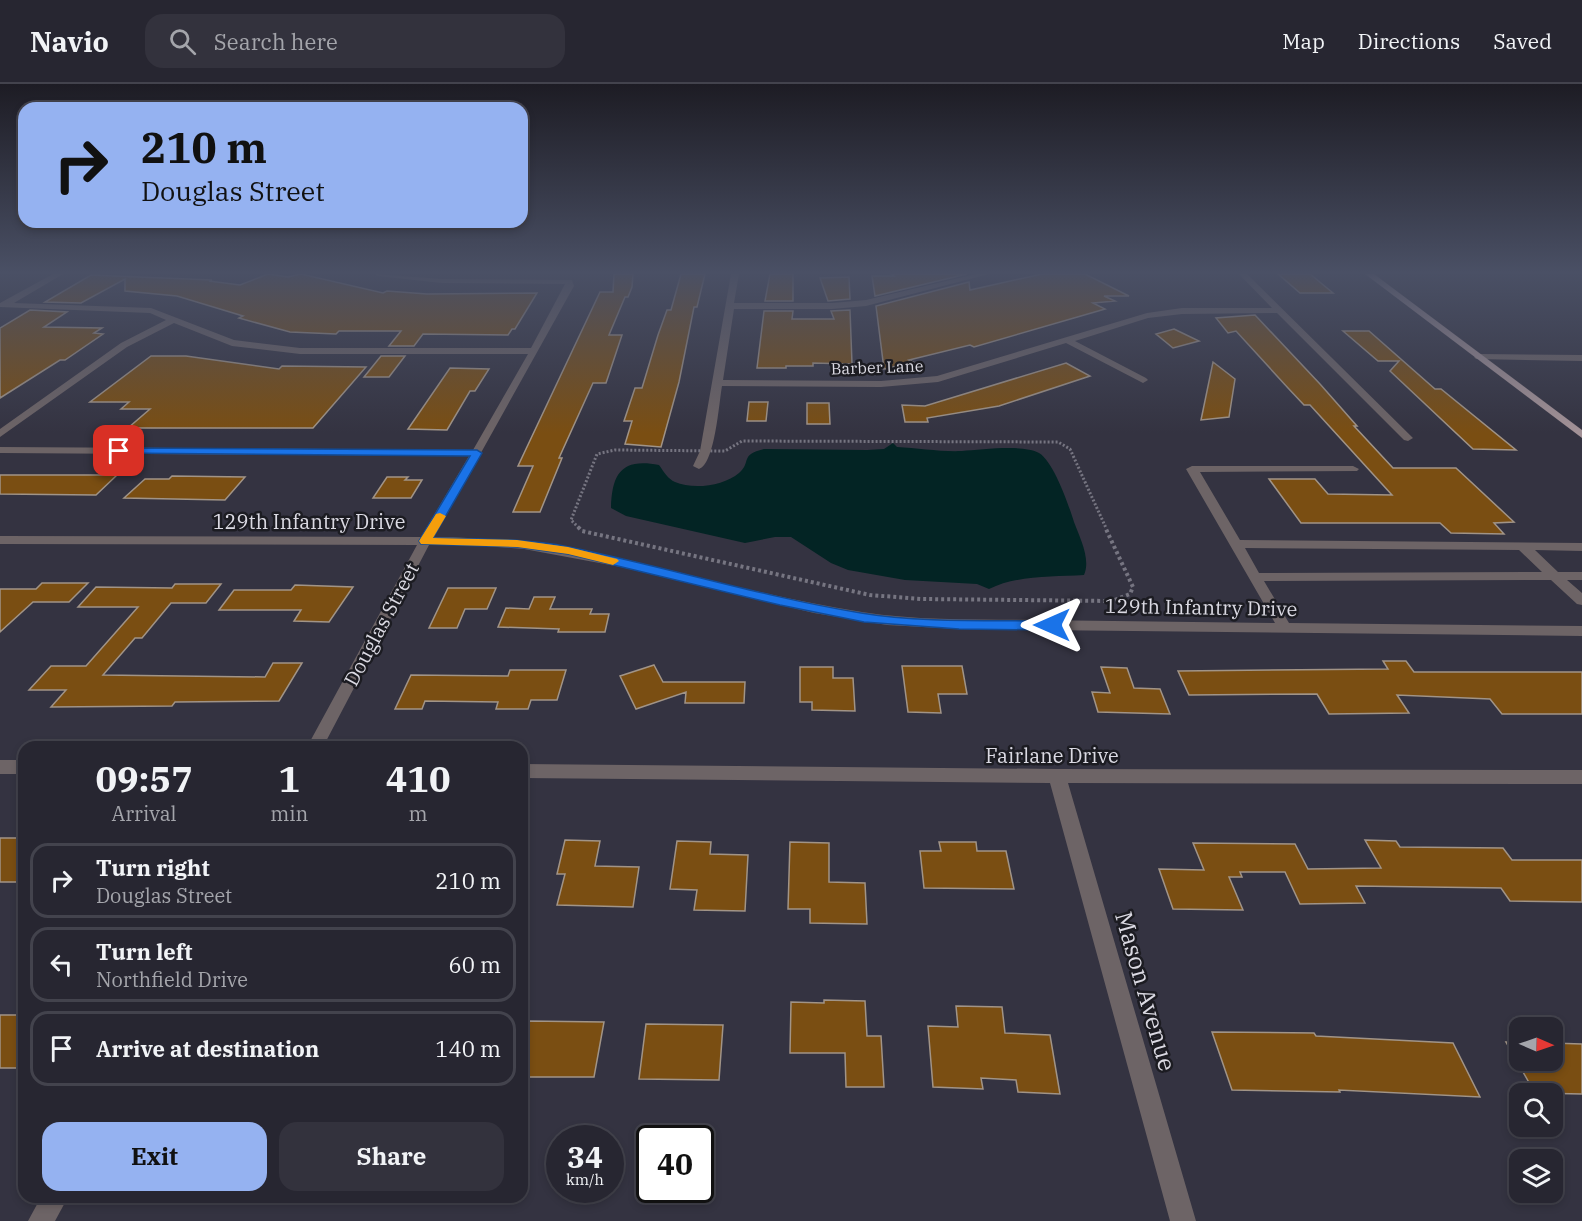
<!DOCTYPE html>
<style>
:root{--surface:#272631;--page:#33323d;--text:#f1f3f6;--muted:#a4a5ab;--line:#43434d;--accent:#95b2f1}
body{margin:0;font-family:"IBM Plex Serif",serif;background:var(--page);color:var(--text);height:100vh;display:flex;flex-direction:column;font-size:22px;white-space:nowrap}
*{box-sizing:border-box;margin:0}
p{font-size:20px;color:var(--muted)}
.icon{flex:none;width:33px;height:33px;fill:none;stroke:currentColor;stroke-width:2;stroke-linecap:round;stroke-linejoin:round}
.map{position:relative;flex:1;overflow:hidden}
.sheet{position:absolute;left:18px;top:657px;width:510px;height:462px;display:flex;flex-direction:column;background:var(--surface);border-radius:18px;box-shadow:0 3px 9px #0003,0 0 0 2px var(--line)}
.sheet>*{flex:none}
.top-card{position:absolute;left:18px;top:18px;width:510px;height:126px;border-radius:18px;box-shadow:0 3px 9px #0003,0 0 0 2px var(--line);background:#95b2f1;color:#111;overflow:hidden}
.needle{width:39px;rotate:92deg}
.tools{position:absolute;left:1509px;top:933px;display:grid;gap:12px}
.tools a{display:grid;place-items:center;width:54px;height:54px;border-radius:12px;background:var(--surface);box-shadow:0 3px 9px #0003,0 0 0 2px var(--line);font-size:30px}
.speed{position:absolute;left:546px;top:1041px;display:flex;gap:12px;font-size:30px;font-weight:700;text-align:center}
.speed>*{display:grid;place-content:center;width:78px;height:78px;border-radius:50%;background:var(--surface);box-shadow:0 3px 9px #0003,0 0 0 2px var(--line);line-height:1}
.speed small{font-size:15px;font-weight:400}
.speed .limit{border:3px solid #111;border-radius:9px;background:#fff;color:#111}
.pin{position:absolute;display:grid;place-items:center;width:51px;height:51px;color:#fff;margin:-26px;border-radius:12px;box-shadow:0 3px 9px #0006}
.me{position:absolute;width:66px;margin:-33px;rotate:270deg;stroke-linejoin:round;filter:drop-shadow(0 0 4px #0008)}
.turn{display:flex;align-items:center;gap:21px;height:126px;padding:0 24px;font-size:27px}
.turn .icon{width:78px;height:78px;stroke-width:2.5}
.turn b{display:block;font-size:42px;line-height:51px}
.eta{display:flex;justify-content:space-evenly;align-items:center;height:102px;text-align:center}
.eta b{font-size:36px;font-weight:700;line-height:42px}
.primary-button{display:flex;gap:12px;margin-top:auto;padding:12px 24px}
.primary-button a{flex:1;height:69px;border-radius:18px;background:var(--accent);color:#111;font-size:24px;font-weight:700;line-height:69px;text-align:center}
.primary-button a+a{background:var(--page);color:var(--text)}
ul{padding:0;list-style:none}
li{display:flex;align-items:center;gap:18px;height:75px;margin:0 12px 9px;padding:0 12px;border:3px solid var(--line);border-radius:18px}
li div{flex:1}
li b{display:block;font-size:22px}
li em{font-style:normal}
header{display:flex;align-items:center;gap:36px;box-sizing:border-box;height:84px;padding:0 30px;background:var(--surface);border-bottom:2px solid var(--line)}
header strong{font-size:28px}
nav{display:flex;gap:33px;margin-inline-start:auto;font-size:21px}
.search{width:420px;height:54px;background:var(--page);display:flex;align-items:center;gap:15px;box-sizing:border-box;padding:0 21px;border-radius:18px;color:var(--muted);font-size:22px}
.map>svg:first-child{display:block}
</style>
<header>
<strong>Navio</strong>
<div class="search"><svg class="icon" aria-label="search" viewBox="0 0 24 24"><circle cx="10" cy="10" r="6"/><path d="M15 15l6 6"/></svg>Search here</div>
<nav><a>Map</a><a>Directions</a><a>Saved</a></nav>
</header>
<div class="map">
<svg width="1582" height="1137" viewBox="0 0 1582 1137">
<rect width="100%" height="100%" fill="#343341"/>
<path fill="#032424" d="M893 359 897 363C918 364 941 368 962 367 981 366 1023 360 1039 369 1054 378 1069 422 1074 438 1080 454 1091 475 1084 491 1053 493 1017 491 989 505L977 500 905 496 848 486 831 479 791 453H775L745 459 626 432 611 424C612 389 622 374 659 381 664 388 668 395 675 398 693 406 724 402 739 389 752 378 739 371 764 365L867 366 884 365Z"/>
<path fill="#7a4e12" stroke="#a19487" stroke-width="1.5" d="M268 190 288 193 301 190 383 209 387 207 427 210 537 209 515 245H512L508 251 423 250 414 262H389L401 247H339L336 250 290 248 239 234 243 232 177 212 125 207V195L81 219 45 218 91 191 212 196 209 197 240 201Z
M614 190H633L632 203 628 213H625L609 251H622L606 299H593L559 374H562L540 428H513L533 382H518L600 208H613Z
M681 190H705L697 223H694L679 298 661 363 625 360 632 337H624L635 304H642L658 251 667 226H671Z
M770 190H793V217H765Z
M891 190H967L875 212 872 192H894Z
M1042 190H1085L1129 212H1104L1115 217 1093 219 1105 225 974 263 970 261 909 276 913 278 884 285 876 222 969 198 970 206Z
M1278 190H1310L1333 209H1300Z
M849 193 850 215 828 217 820 194Z
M30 226 67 228 44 243 102 244 94 249 103 250 65 276H60L0 314V244Z
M850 226 852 280 813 279V282H786V284H757L764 227H793L792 235H834L831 227Z
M1255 231 1320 300 1357 342H1354L1393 384H1456L1514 438 1494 439 1504 450 1451 449 1440 439H1301L1269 395H1315L1328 410 1392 411 1310 321H1304L1288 304 1236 247 1228 249 1216 234Z
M1174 245 1199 257 1173 264 1156 250Z
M1343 247H1369L1435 305H1441L1516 366 1473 365 1390 287 1399 277H1378Z
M151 272H186L279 285 282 282 366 283 313 344H128L150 325H121L129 318H90Z
M381 272H405L389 293H364Z
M1213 278 1235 295 1229 333 1201 336Z
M1066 279 1090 292 999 322 927 334 928 338H905L902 321 925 322Z
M450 284 489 285 475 307H470L447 346 408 345Z
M749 318H768L766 337H747Z
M807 319H829L830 340H807Z
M0 391H117L96 411 0 410Z
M172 392 245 393 225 416 124 414 145 395H169Z
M387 393H408L405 396H422L411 414H373Z
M42 499H88L69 518H33L0 548V505H36Z
M175 500H221L206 519H171L142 554H135L103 591 265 593 273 579H302L279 617 175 618 172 622 51 623 66 606H29L51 582H86L138 523H78L96 503 172 504Z
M295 501 353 503 329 538 294 537 301 526H219L234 506H291Z
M448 504H496L487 525H465L457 544H429Z
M534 513H555L550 525H592L590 530H609L605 548H558L559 545 498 543 506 524 529 525Z
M1383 577H1406L1414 588H1582V630H1502L1490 615 1397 611 1409 629 1329 630 1317 610 1189 611 1178 587 1388 585Z
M654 581 663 598H745L744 619H685L686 608 636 625 620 592Z
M902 582H962L967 610H938L941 629 908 628Z
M800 583H833V594H853L855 627 812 626V618H800Z
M1101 583 1127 584 1134 604 1160 605 1170 630 1098 628 1092 608 1110 609Z
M510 586H566L557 616H531L528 625H496L498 618 425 617 422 625H395L411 591 508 592Z
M0 754H24V798H0Z
M565 756 600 757 595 782 639 783 633 823 557 821 565 790H557Z
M1365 756 1396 757 1400 763 1503 764 1512 776H1582V818L1510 817 1501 804 1356 802 1365 819 1300 820 1285 788H1240L1242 793H1229L1243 826 1173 825 1159 785 1204 786 1193 759 1295 760 1308 785 1381 784Z
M677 757 711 758 710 770 748 771 745 827 694 826 697 806 670 805Z
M790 758 829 759V798L865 799 867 840 810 839V825H788Z
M939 758H976L977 767H1006L1014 805 924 804 920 767H941Z
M824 916 865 917 867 952H881L884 1003H846L845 969H790L791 918 824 919Z
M956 922 1002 923 1005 949 1050 951 1060 1010 1018 1008 1016 996 981 994 983 1005 933 1003 928 942 958 943Z
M0 931H24V984H0Z
M528 937 604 938 594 993H522V963Z
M646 940 723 941 719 996 639 995Z
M1212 948 1314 949 1316 952 1453 959 1480 1013 1339 1006 1340 1008 1232 1006Z
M1506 958 1520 959V976H1552V959L1582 960V1010L1535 1009Z"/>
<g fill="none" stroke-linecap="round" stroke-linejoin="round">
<path stroke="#767581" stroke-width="3" stroke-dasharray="2 2" stroke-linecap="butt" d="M579 444 571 436 597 370 615 366 725 367 742 357 1058 358 1070 365 1106 444"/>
<path stroke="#767581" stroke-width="4" stroke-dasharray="3 3" stroke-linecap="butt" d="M578 443 582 447 870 511 921 515 1112 517 1130 510 1133 503 1105 443"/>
<path fill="#6d6466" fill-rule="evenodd" d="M53 190H63L14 219 151 224 234 256 300 264H531L565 200 442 199 378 192 374 190 442 195 572 196 574 202 434 453C581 453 718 506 862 528 919 537 977 535 1034 536 1114 537 1195 538 1275 539L1186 385 1192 382H1353L1359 385 1357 387 1200 388 1240 456 1582 459V467L1535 466 1558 488H1582V496H1567L1582 509V521L1577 520 1551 496 1264 497 1289 539 1582 542V552L959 545 887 541 814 529 621 483 524 465 474 461H429L323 663H307L417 461 0 460V452L421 453 469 372 0 369V363L473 366 528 270H300L232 262 174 239 127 263 0 353V345L121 259 166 236 150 229 0 223V219ZM1245 464 1519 466 1542 488 1259 489Z
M731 190H739L734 219H832L866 216 976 190H989L866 222 832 225H734L723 296 881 297 937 292 1147 229 1182 224H1272L1239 190H1247L1413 354 1408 357 1404 356 1277 229 1182 230 1148 234 1075 257 1146 294 1148 296 1143 299 1066 259 938 298 881 303 722 302C719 319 715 380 699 385L693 382 700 367Z
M1479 270 1582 271V277L1476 275 1474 273Z
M0 676H24V690H0Z
M522 680 1057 685 1582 686V700L1068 699 1196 1137H1170L1050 699 522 694Z
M41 1113H68L55 1137H28Z"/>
<path fill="#a39297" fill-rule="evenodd" d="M1365 190H1374L1582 346V354Z"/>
</g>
<linearGradient id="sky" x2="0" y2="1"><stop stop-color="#1d1c24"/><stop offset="0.54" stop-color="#4a5065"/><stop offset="1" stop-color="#4a5065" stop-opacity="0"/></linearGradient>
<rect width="1582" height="349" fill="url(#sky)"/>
<path fill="#1a73e8" stroke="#114b97" stroke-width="1.5" d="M119 364 477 366 482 369 433 454C478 455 524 454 569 463 667 483 763 513 861 529 921 539 992 536 1052 537L1059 541 1052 546 959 545 864 538 780 521 568 470 517 463 421 460 419 457 470 372 116 369 114 367Z"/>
<path fill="#f59e0b" d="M440 429 446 432 433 454 517 456 568 463 617 475 619 477 613 481 568 470 517 463 421 460 419 457 436 430Z"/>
<g text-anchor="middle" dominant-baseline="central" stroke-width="5" stroke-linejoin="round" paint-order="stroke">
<g font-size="16" fill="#dbdae3" stroke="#1c1c22">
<text transform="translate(877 283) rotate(-2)">Barber Lane</text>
</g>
<g font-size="20" fill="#dbdae3" stroke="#1c1c22">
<text x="309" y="437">129th Infantry Drive</text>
<text transform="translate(1201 523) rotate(1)">129th Infantry Drive</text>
<text transform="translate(381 540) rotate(-62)">Douglas Street</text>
<text x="1052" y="671">Fairlane Drive</text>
</g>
<g font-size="24" fill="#dbdae3" stroke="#1c1c22">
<text transform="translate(1146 907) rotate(74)">Mason Avenue</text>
</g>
</g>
</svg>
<div class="tools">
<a><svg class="needle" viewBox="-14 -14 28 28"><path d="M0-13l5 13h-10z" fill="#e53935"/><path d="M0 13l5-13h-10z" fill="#a4a5ab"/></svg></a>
<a><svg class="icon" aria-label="search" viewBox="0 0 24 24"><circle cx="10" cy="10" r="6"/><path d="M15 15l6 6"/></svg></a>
<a><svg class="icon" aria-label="layers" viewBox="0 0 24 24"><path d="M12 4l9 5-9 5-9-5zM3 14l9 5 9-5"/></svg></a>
</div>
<div class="speed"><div>34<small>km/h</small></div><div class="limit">40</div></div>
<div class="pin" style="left:119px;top:367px;background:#d93025"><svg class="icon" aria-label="arrive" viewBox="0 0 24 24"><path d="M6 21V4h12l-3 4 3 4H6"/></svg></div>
<svg class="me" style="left:1052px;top:541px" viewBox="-20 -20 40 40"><path d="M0-17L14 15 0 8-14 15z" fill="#1a73e8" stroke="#fff" stroke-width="4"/></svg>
<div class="top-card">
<div class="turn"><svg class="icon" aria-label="right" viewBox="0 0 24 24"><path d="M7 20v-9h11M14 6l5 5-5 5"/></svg><div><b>210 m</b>Douglas Street</div></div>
</div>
<section class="sheet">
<div class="eta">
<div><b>09:57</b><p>Arrival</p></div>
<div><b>1</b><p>min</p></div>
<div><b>410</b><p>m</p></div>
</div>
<ul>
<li><svg class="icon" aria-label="right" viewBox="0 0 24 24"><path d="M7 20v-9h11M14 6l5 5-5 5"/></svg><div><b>Turn right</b><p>Douglas Street</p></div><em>210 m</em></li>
<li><svg class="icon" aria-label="left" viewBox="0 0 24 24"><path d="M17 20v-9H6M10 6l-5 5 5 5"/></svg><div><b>Turn left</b><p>Northfield Drive</p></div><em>60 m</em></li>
<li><svg class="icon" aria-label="arrive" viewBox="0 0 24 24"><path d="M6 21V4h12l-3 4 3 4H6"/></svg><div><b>Arrive at destination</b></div><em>140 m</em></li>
</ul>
<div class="primary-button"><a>Exit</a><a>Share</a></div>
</section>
</div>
